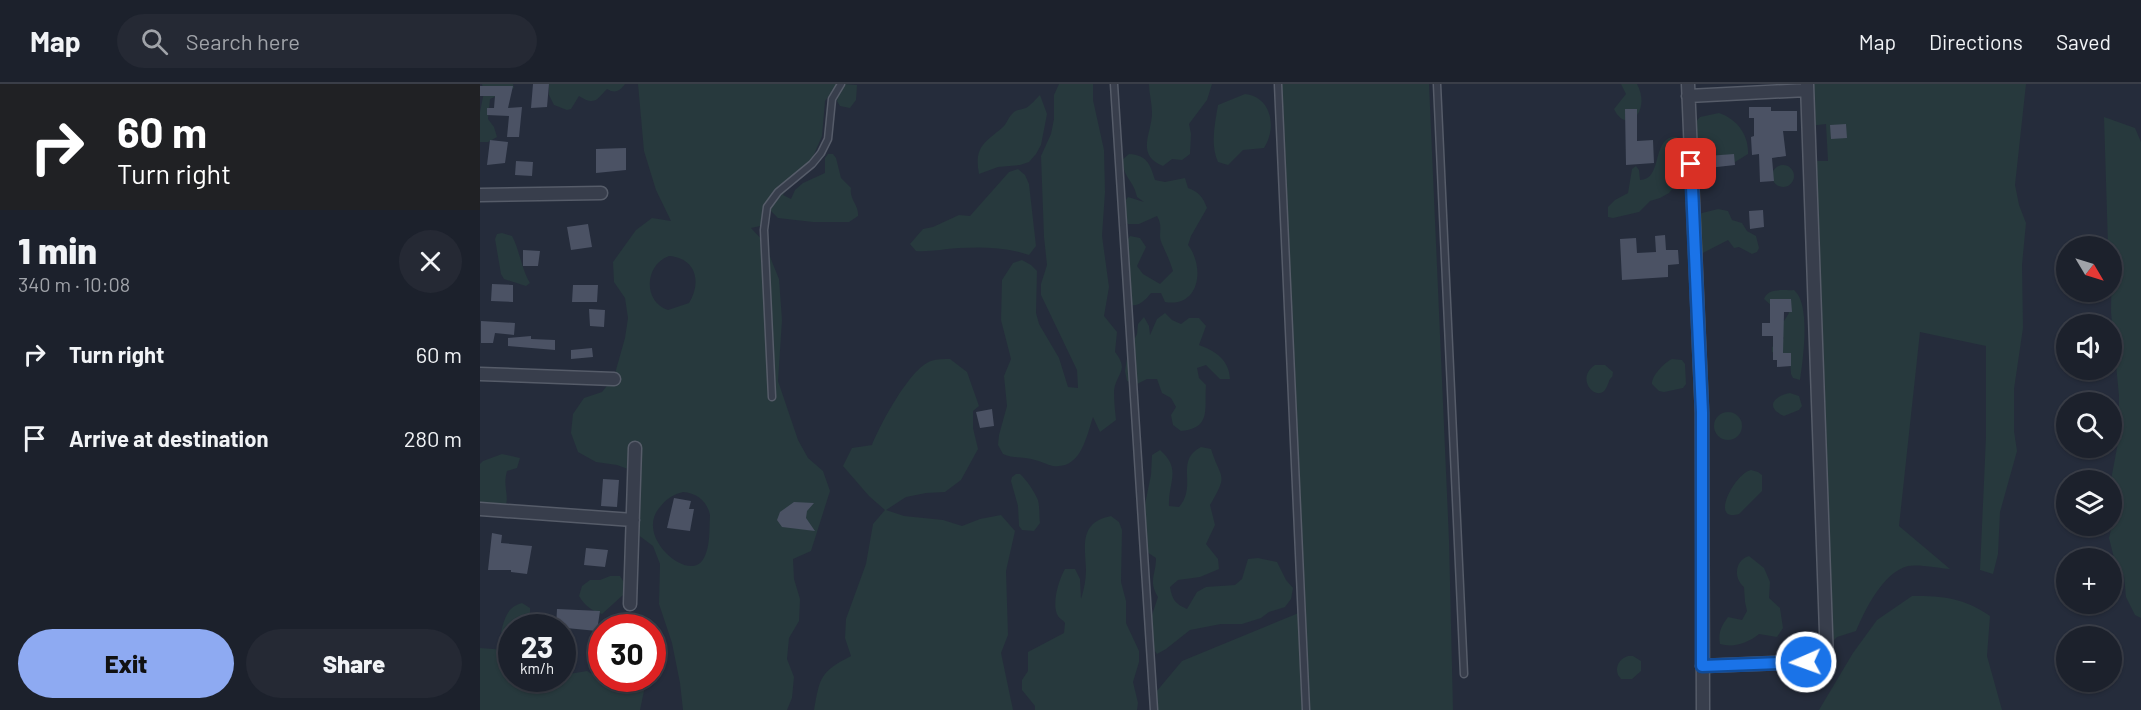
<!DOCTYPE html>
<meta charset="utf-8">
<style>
:root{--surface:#1c212c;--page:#252934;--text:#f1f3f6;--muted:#a0a3a9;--line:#3a3e48;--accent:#8eaaf2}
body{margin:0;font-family:Barlow,sans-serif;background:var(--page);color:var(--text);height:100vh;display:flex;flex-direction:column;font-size:22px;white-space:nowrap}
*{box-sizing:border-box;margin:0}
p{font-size:20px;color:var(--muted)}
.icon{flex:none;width:33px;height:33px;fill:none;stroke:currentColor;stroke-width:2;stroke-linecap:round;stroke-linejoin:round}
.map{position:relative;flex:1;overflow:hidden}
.drawer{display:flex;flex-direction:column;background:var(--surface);width:480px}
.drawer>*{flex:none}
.hud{background:#202124;color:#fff;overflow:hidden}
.needle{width:39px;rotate:128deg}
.tools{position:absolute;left:1576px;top:152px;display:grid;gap:12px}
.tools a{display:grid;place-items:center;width:66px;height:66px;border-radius:50%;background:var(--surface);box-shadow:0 2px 4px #0004,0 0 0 2px var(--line);font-size:30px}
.speed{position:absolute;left:18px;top:530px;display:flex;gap:12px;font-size:30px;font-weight:700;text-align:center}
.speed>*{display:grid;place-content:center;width:78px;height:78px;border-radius:50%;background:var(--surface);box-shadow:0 2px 4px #0004,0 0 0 2px var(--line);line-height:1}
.speed small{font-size:15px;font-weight:400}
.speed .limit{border:9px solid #d22;background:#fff;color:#111}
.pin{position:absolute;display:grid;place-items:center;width:51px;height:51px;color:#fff;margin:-26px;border-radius:12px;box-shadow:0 3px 9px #0006}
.me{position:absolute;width:66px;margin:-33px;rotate:268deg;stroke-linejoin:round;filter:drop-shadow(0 0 4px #0008)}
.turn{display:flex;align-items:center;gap:21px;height:126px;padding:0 18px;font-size:27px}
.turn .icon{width:78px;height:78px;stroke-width:2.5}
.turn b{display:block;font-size:42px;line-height:51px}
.round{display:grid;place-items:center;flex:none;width:63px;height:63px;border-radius:32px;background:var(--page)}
.headline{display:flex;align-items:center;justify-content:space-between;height:102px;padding:0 18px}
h1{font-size:36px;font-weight:800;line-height:45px}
.action{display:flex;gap:12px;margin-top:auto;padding:12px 18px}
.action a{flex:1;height:69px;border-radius:36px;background:var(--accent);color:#111;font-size:24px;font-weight:800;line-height:69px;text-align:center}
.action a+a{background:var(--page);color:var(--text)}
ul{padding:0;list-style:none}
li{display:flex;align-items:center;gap:18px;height:84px;padding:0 18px}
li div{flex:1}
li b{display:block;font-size:22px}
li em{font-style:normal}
header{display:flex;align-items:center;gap:36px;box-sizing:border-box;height:84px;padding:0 30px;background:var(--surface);border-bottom:2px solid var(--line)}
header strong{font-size:28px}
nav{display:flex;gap:33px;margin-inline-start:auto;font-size:21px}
.search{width:420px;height:54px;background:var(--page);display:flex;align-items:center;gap:15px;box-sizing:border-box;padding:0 21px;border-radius:33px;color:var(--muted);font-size:22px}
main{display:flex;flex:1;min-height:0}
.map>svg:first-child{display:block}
</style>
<header>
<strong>Map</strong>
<div class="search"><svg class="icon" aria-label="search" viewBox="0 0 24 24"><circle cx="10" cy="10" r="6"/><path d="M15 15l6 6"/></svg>Search here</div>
<nav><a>Map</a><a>Directions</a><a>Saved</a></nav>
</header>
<main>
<section class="drawer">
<div class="hud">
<div class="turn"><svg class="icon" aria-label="right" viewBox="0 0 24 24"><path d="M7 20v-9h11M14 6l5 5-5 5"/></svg><div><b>60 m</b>Turn right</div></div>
</div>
<div class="headline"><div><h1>1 min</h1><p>340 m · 10:08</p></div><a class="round"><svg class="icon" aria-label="close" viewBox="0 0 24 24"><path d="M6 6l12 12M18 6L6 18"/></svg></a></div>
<ul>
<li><svg class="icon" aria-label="right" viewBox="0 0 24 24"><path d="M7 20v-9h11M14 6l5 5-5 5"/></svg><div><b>Turn right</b></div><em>60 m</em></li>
<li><svg class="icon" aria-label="arrive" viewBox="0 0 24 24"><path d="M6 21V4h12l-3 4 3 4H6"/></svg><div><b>Arrive at destination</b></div><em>280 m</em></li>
</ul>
<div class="action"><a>Exit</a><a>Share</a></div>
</section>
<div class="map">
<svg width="1661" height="626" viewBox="0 0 1661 626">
<rect width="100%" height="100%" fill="#252c3b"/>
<path fill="#27393d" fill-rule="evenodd" d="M2 0H33L34 4 10 15 8 35 14 43 17 53 8 58H0V28L4 8Z
M69 0H145C140 7 135 10 127 5 116 16 115 22 99 12L91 25 87 26 74 21 69 11Z
M158 0H358L345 17 342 52 329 82 311 96 303 111 311 115 315 106 323 99 345 89V74L348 70H353L356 74 361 94 371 104C369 115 379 121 378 132L369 138H333L298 134 288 124 285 141 271 144 284 158 299 195 302 236 298 297 318 356 328 374 343 387 350 407 331 467 313 475 314 495 320 515 319 537 309 554 307 575 314 593 312 614 307 626H203L200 599 192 559 179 520 180 480 173 462 157 450 156 388 137 381 116 378 98 368 91 349 93 330 104 314 122 308 134 293 145 254 148 234 145 214 134 198 133 178 156 146 172 134 191 137 176 106 164 67ZM189 172C216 174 222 198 209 219L188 226C163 218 164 181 189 172ZM203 408C217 409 227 417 230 431 229 445 231 465 222 477 207 497 154 452 180 423 186 415 194 410 203 408Z
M364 0 377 1 376 16 370 24 360 22 357 17 359 8Z
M579 0H613V16L624 66 625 108 622 152 629 203 624 232 637 248 635 268C650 287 636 289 634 307 634 317 635 327 636 336L620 348 613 333C606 354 601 385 573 382 567 381 561 377 555 376 544 372 534 375 523 370L518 361 519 351 527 322 524 292 531 275 521 236 522 196 533 179 542 176 551 181 557 187 556 229 559 240 579 274 588 303 598 304 597 286 561 211V200L567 181 564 153 561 72 571 50 574 35V11Z
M669 0H732L727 16 709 40 711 50 710 70 702 76 692 75 683 82C655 71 672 49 672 29 672 19 669 9 669 0Z
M800 0H949L969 456 973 626H672L676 608 702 577 821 528Z
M1141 0H1157C1172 28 1146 51 1134 25L1146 10Z
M1329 0H1546L1535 101 1539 121 1546 139 1542 181 1543 244 1534 305V347L1537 367 1520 428 1518 470 1513 490 1500 486 1506 353V262L1440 248 1419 442 1470 485C1459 484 1438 480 1428 482 1403 488 1385 526 1376 547L1357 553 1352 558 1333 77H1348L1346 40 1329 42Z
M765 10C792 13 797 44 784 64L763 66 748 81 738 78C730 61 735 39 738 21Z
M560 11 567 30 561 61 556 70 549 78 540 81 518 83 499 90C494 63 504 59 522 44 527 40 528 33 533 29 537 25 541 26 546 24 551 21 556 15 560 11Z
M1239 29C1257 35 1269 51 1268 70L1255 78H1212L1210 44 1220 33Z
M1624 33 1655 44 1661 58V534L1655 531 1646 513 1644 492 1634 474 1629 454 1632 441 1631 396 1639 353V312L1631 228 1632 162H1628Z
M1192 53H1197L1204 72 1202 92 1200 96 1189 109 1180 114 1170 117 1159 128 1133 134 1128 133V123L1135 116 1148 109 1152 85 1156 82 1159 86 1160 96C1182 96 1172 58 1192 53Z
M649 70C667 71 670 80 675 96L685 98 705 94 708 104C719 108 723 113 727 124L711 152 708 161C725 183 720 224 685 218L681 209H671C663 219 658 223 645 221L648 201 644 161 650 152 660 154 666 163 657 182 663 190 680 200 693 187C690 177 686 169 682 160 677 149 684 144 677 132L659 140H648L641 132 642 121 648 113 664 118 657 113C654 97 643 93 642 76Z
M1292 92a11 11 0 1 1 22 0a11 11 0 1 1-22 0Z
M538 85 545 91 549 100 556 162 549 171C526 163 503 163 479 164 464 165 450 168 436 167L430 160 443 145 453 143 479 131 490 132 529 88Z
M1238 125 1248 127 1252 136 1262 139 1267 147 1276 152 1279 164 1277 168 1272 170 1259 163 1254 164 1248 156 1219 171 1218 130Z
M22 149 32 152C40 167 41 184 50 199L46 202 24 195 21 190 15 155 17 150Z
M1314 206C1331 220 1323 275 1320 296L1313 294 1311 290 1310 275 1292 268V263L1304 254 1300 251 1299 236 1304 237 1309 229 1307 225 1292 222 1284 215C1288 203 1304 207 1314 206Z
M685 229 692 236 701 240 709 234H719L726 242 719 261C736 267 749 276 750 295H740L726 281 717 284 719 294 726 301C724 325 732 344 701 347L693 341 691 331 696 323 691 314 682 309 677 295H667L657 300 647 297 645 287 648 268 657 250 658 240 664 233 669 242 670 251 677 235Z
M470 275 487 288 499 322 493 327V344L498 365 481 396 465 408 446 409 426 413 406 426 424 432 463 436 482 442 500 435 521 431 535 447 526 487 528 551 521 569 533 626H334C340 593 340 588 371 572L365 554 366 535 386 480 393 440 405 426 389 412 363 382 372 364 392 361C400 341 430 284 451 277 457 275 464 275 470 275Z
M1192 275 1202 276 1205 280 1206 300 1203 304 1184 308 1179 307 1172 300C1172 291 1184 279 1192 275Z
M1115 281H1125L1133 288C1132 296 1133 290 1129 297 1129 298 1126 305 1125 306 1115 318 1095 294 1115 281Z
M1310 309 1319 312 1322 322 1319 326 1304 332C1285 324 1293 312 1310 309Z
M1234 342a14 14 0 1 1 28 0a14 14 0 1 1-28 0Z
M721 363 731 365C741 397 749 388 730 421L735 441 726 460 738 475 739 485 720 493 698 496 690 503C692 515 695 520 707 525L717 508 726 503 755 501 762 495 768 475 778 474 797 478 806 496 813 504 811 515 805 523 789 528 781 534 762 540H741L710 546 686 565 677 570 671 562 672 531 678 513C668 497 676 491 676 474L667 468 662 459 663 430 671 391 672 371 680 366C702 385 688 398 689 422L699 423C718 401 694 377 721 363Z
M22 370 40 374 37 384 27 387C21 408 35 414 18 434L0 423V380L3 377Z
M1271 386 1278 388 1282 391V407L1259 430C1229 439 1254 390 1271 386Z
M536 390H540C546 395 554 407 557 414 560 419 559 432 560 439L554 447 542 446 539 442 538 422 531 397 532 393Z
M631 432 639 438 642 446 641 498 646 517V539L659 567V578L653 598 658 619 657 626H555V622L542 606V596L548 587V568L584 549 585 539C583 536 580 535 578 532 571 520 579 495 585 485H595L600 495 601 515C604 505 606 496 606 486 605 462 599 438 631 432Z
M1269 472 1284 484 1290 498 1289 514 1300 524 1303 544 1297 553 1279 550C1268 559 1254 564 1240 560 1238 549 1241 542 1248 533L1262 536 1267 527 1265 518 1264 503C1253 494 1255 476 1269 472Z
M130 492H140L145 500 143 511 122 530C111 526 105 522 99 512L102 502 110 496H120Z
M1432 512C1464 512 1484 514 1510 532L1507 572 1522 626H1339L1373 569 1397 536Z
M42 519 50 524V543H32L31 556 27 555 21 548C25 534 27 523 42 519Z
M31 563 32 594H82L83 589 89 590 107 587 125 598 135 594H163L165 602 160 626H0V564L25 566Z
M1148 572H1153L1161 577V587L1152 595H1141L1138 591C1135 583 1139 575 1148 572Z"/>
<path fill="#4b5264" d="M53 0H69L67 23 51 24Z
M0 2H33L28 24 42 23 39 53H27L29 32 7 31V24H14L15 12H0Z
M1269 23H1291V27H1317V47H1303L1306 72 1292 74 1294 97 1280 98 1279 70 1272 71 1271 53 1274 52V34H1269Z
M1145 25H1157V57L1173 56 1174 79 1146 81Z
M1366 40 1367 54 1351 55 1350 41Z
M10 56 28 58 25 79 7 81Z
M146 64V86L116 89V65Z
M1254 70 1255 81 1228 84 1227 72Z
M36 77 53 78 52 92 35 91Z
M1283 126 1284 143 1270 145 1269 127Z
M108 140 112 163 91 166 87 143Z
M1185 151 1186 166H1198L1199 180 1188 181V193L1142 196 1140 155 1156 154 1157 169 1176 168 1175 152Z
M43 166 60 167 58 182H43Z
M12 200 33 201V218L11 217Z
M93 201H118L117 218H92Z
M1290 215H1311L1312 228H1304L1303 269H1311V282L1297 283V276H1293V252H1282V239H1290Z
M109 225 125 226 124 243 110 242Z
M1 237 35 239 34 251 15 249 13 259H1Z
M51 252V255L75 256V266L28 262V254Z
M112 264 113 273 91 275V266Z
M512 325 514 342 500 344 496 328Z
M123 395 139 396 137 423 121 422Z
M194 414 211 417 209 425H214L210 447 187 444Z
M314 418 334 419 327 427 326 434 335 447 302 443 297 436 300 428Z
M12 449 22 451 21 459 52 462 47 490 31 488V486H8Z
M106 464 128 466 125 483 104 481Z
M77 525 120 527 117 547 76 543Z"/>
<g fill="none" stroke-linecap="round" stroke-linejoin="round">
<g stroke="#565c69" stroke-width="9">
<path id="service" d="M634 0 674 626
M798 0 826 626
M957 0 984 590
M292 313 284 146 287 123 298 108 332 80 341 69 348 55 352 15 361 0"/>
</g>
<g stroke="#565c69" stroke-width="15">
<path id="minor" d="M1208 0 1222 329 1223 626
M1208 12 1327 6
M0 111 121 109
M0 290 134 295
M0 425 153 436
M150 520 155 364
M1222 582 1347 577 1327 0"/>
</g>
<use href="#service" stroke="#383e4c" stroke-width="6"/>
<use href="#minor" stroke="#383e4c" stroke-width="12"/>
</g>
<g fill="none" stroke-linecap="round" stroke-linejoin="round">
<g stroke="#114b97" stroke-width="15">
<path id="route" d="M1211 80 1222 328V582L1326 578"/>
</g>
<use href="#route" stroke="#1a73e8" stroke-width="10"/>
</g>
</svg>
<div class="tools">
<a><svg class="needle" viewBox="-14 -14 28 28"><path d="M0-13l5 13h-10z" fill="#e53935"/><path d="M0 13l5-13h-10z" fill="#a0a3a9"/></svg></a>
<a><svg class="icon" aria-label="sound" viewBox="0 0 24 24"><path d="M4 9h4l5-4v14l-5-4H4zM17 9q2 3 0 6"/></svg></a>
<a><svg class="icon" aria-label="search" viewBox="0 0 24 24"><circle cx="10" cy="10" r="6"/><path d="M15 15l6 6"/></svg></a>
<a><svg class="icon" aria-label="layers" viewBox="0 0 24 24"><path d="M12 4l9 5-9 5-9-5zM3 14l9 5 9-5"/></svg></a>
<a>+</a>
<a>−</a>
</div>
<div class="speed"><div>23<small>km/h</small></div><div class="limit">30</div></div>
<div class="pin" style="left:1211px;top:80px;background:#d93025"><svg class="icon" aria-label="arrive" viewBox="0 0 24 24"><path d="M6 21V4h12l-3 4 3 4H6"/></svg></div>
<svg class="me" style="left:1326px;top:578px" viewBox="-20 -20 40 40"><circle r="17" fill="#1a73e8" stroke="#fff" stroke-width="3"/><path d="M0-11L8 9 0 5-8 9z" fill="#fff"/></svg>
</div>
</main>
